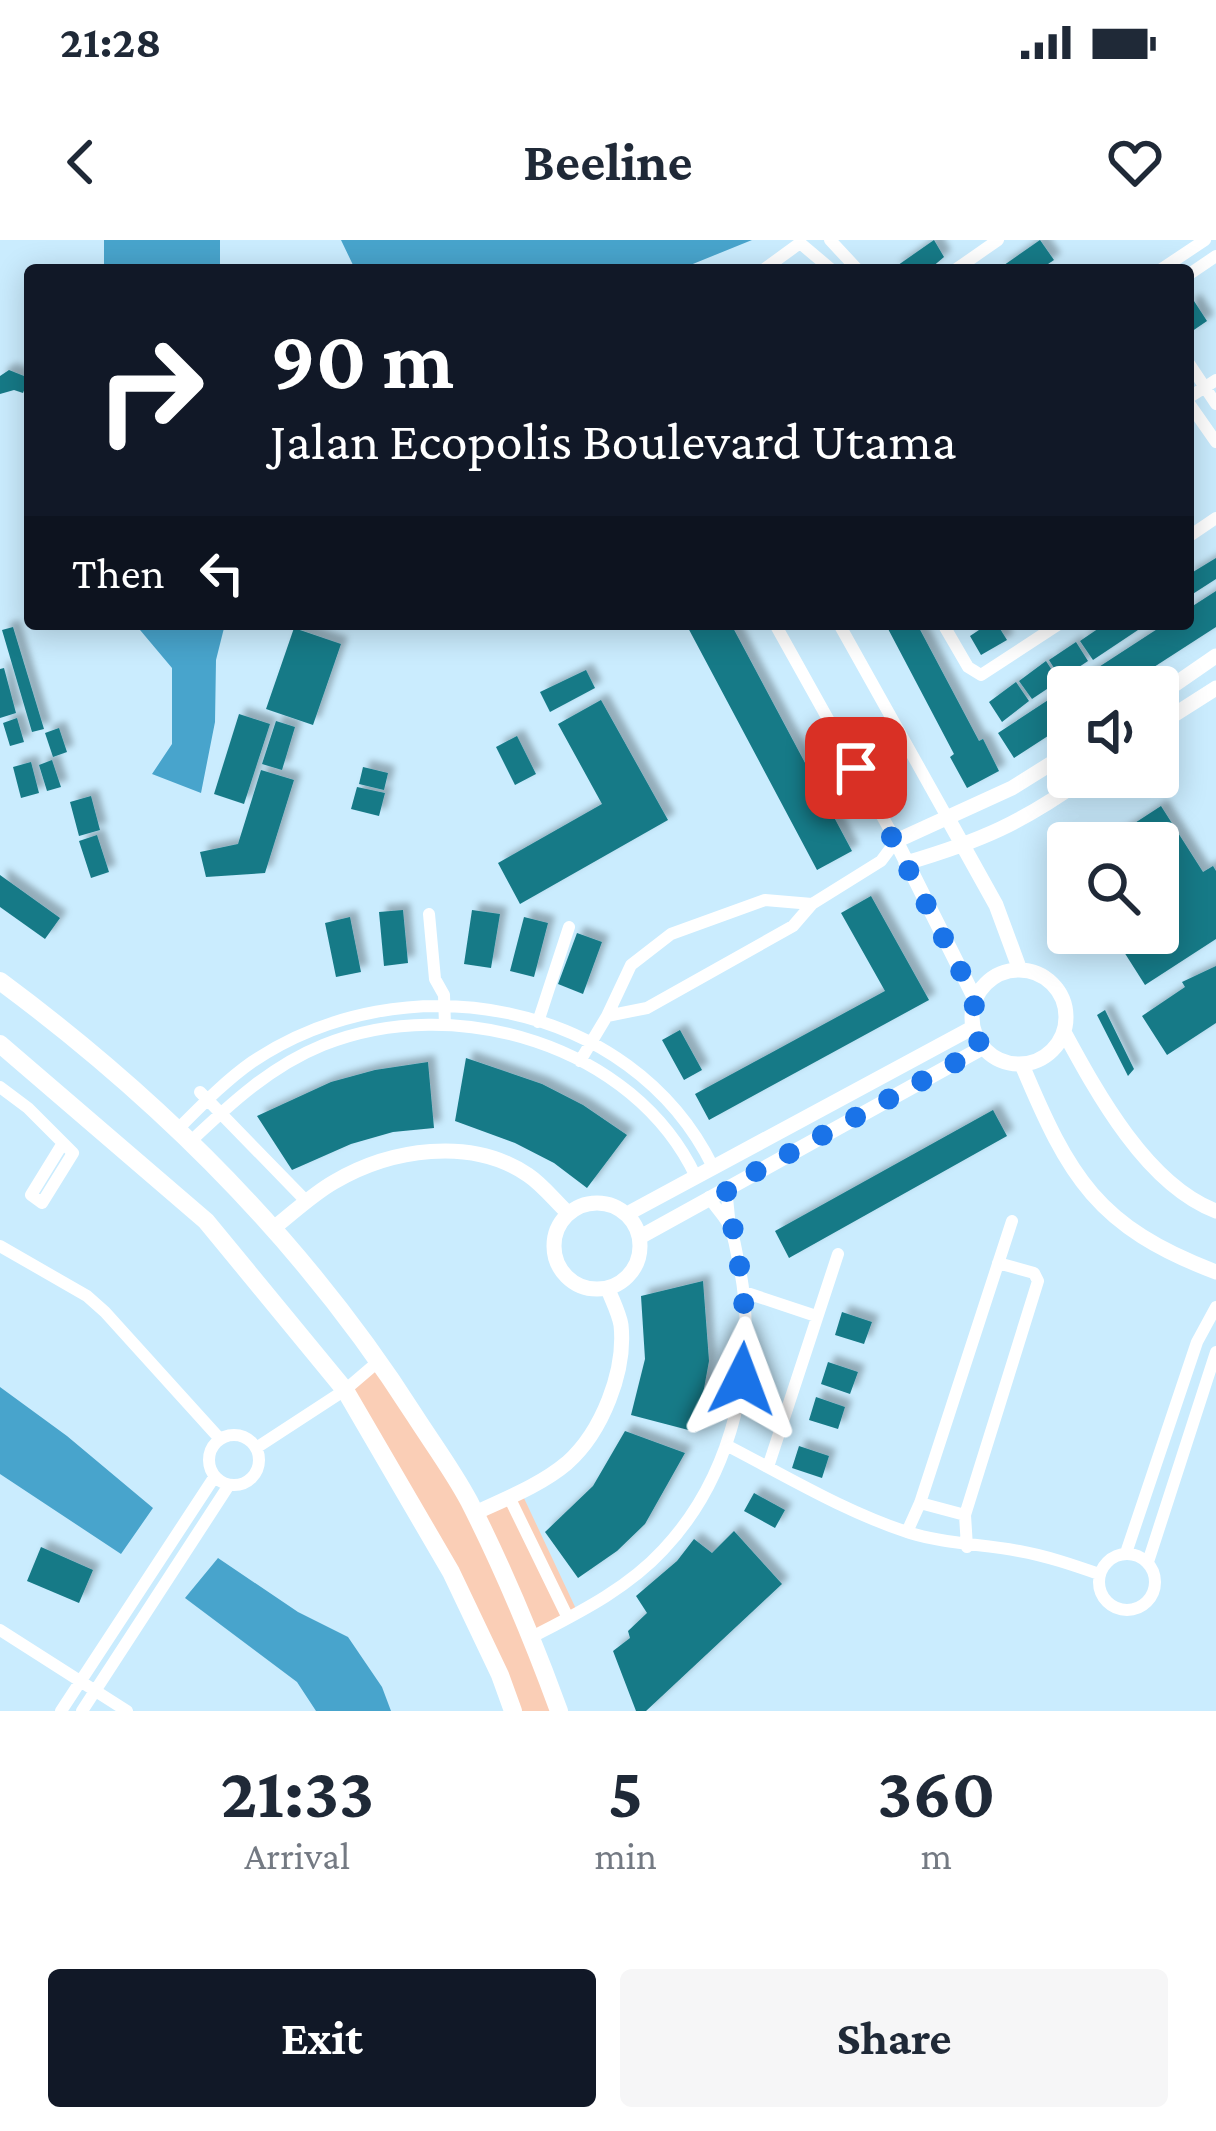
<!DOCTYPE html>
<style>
:root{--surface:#fff;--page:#f6f6f7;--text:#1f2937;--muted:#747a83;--accent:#111827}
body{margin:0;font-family:"Crimson Pro",serif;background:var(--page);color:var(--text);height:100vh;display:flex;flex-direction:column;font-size:45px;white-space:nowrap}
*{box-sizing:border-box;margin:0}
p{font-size:39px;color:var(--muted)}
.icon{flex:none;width:66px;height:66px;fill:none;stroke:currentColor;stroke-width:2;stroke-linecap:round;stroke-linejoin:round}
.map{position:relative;height:1471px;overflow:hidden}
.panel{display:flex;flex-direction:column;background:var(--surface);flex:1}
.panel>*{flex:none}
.top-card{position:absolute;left:24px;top:24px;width:1170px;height:366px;border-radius:12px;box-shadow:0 6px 30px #0003;background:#111827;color:#fff;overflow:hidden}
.tools{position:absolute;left:1047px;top:426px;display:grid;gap:24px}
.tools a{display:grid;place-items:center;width:132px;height:132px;border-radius:12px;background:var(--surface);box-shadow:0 6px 30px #0003;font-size:60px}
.pin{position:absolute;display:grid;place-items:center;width:102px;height:102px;color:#fff;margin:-51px;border-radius:24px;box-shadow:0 6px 18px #0006}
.me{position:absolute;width:132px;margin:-66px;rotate:3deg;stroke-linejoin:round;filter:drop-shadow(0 0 9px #0008)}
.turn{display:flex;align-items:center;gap:42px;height:252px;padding:0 48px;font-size:54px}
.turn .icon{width:156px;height:156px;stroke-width:2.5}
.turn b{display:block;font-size:84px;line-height:102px}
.then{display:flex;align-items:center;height:114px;padding:0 48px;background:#0003;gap:24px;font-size:45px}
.eta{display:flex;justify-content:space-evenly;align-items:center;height:204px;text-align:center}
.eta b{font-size:72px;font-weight:700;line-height:84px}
.action{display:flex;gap:24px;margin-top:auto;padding:24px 48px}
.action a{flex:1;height:138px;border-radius:12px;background:var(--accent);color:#fff;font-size:48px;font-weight:700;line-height:138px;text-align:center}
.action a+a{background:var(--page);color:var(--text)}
.status{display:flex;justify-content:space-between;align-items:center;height:84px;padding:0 60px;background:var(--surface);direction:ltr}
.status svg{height:33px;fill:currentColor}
header{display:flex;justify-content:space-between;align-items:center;height:156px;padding:0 48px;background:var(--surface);font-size:54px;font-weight:700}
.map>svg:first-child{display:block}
</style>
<div class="status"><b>21:28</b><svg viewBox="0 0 49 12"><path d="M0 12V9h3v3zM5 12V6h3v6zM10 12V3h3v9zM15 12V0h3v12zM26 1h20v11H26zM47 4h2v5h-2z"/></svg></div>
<header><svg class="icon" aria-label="back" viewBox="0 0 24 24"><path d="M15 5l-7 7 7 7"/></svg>Beeline<svg class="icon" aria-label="heart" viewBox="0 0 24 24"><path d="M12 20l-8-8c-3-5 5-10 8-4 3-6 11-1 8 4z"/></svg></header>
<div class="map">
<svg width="1216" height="1471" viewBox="0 0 1216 1471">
<defs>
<filter id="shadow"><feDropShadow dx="7" dy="-7" stdDeviation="3" flood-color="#0004"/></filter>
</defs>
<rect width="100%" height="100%" fill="#caecfe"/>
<path fill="#faceb6" d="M380 1119 466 1258 561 1471H507L451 1332 346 1150Z
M523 1256 577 1371 532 1394 476 1274Z"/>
<path fill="#48a4cc" d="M104 0H220V30H104Z
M341 0H752L678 30H351L353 25Z
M135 384H225L216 420 215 482 201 553 152 534 172 504V428Z
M0 1147 67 1196 153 1268 121 1314 0 1234Z
M218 1318 298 1372 348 1397 382 1447 391 1471H316L297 1442 185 1358Z"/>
<path fill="#167a87" filter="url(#shadow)" d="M934 0 944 17 931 28 891 30Z
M1040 0 1054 20 1039 30H997Z
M1194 61 1207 81 1188 94V65Z
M9 130 29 138 23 153 14 150 0 154V136Z
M1216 318V339L1188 357V335Z
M1216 351V387L1123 447H1068L1165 384H1188V369Z
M686 384H731L852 611 817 630Z
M917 384 979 501 983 499 999 531 967 548 950 517 954 514 886 385Z
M988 384H997L1007 400 981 415 970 396Z
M1105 384H1147L1093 420 1080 401Z
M13 387 44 489 32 492 2 390Z
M294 388 341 404 313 485 266 469Z
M1076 402 1088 421 1061 439 1049 420Z
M1046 421 1059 441 1032 459 1019 441Z
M4 428 16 473 0 478V429Z
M586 430 595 448 550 472 540 452Z
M1016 442 1029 461 1002 482 989 462Z
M1068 447V483L1014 518 998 493Z
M601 460 668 580 520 664 498 623 602 564 558 484Z
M239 474 270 484 244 564 214 554Z
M17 478 24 502 10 506 3 483Z
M276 481 295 487 282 530 262 524Z
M59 488 67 512 53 517 45 493Z
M517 496 536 534 515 545 496 507Z
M52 520 61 547 47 551 39 525Z
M31 522 39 553 21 558 13 527Z
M363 527 388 533 384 550 359 544Z
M261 530 294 540 265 633 206 637 200 612 238 604Z
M357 547 385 553 379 576 351 569Z
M91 556 100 590 79 596 70 562Z
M1161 566 1203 632 1213 626 1216 631V699L1145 745 1112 693H1158V603H1104Z
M97 595 109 632 91 638 79 601Z
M0 635 60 678 45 699 0 667Z
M871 656 929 760 709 880 695 854 885 751 841 673Z
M403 670 408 723 384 726 379 672Z
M472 670 500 674 491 728 464 724Z
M350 677 361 732 336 737 325 683Z
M524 677 548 683 534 737 510 731Z
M577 693 602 702 583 754 558 744Z
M1216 726V783L1167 815 1142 776 1185 747 1182 742Z
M1105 770 1134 829 1128 836 1097 775Z
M680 790 702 830 684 840 662 800Z
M466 818 542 844 583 865 627 895 587 948 554 923 515 903 455 881Z
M428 822 434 888 393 892 351 904 292 930 257 876 331 842 375 830Z
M993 870 1007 896 789 1018 775 991Z
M703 1041 709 1121 696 1192 631 1175 645 1119 641 1056Z
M842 1072 872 1082 864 1104 835 1095Z
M828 1122 858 1132 850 1154 821 1144Z
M816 1157 845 1167 838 1189 809 1180Z
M625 1191 685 1213 645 1284 617 1311 578 1338 545 1292 593 1246Z
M799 1206 829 1216 822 1238 792 1228Z
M754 1253 785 1270 775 1288 744 1271Z
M734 1291 782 1344 646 1471H636L613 1411 630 1398 628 1391 647 1373 636 1356 677 1321 694 1299 712 1313Z
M41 1307 93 1330 79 1363 27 1341Z"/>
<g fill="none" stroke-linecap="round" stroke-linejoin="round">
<path stroke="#fff" stroke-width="12" d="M830 0 858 30
M763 30 800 3 832 30
M955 30 998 0
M1160 30 1205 0
M1188 35 1216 16
M1188 122 1216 164
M1188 158 1216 140
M1188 162 1216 202
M1188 297 1216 278
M839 384 947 577
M943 384 968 427 981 435 1059 384
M429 674 435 739 444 755 445 785
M607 776 647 768 793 686 812 664 881 621 896 601 775 384
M538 782 569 687
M580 821 607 776 631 725 671 694 765 660 812 664
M0 847 28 868 73 913 42 963 31 955 63 903
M200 852 307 962
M177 890C201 866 225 841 252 822 403 720 631 759 713 927
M190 902C230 864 271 826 323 805 455 752 634 805 696 937
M726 948 730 987
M0 1006 87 1056 105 1072 220 1199
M744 1052 816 1076
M209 1220a25 25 0 1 1 50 0a25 25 0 1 1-50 0Z
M726 1205C786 1236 845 1272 910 1293 946 1304 982 1304 1019 1311 1047 1316 1073 1325 1099 1334
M256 1208 345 1150 380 1120
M768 1227 838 1014
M509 1257 568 1378
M920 1263 965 1275
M907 1292 920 1263 1012 981
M967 1307 965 1275 1038 1041 1034 1033 998 1023
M1126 1313 1197 1102 1216 1067
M1099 1342a28 28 0 1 1 56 0a28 28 0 1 1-56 0Z
M1148 1322 1216 1112
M0 1390 127 1471
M532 1397C578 1373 627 1349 663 1310 733 1236 759 1122 739 1024 736 1013 735 998 730 988 726 977 715 968 709 957
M61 1471 215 1236
M82 1471 229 1245"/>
<path stroke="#fff" stroke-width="15" d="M1158 456 1216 416
M1158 485 1216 448
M947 577 996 665 1020 730
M906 623C981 601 1022 583 1086 537
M972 777a47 47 0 1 1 94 0a47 47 0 1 1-94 0Z
M975 759 896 601 1012 548 1068 513
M1064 792C1097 853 1147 945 1216 971
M1022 825C1069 937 1097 987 1216 1032
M554 1006a43 43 0 1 1 86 0a43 43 0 1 1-86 0Z
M627 974 972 788
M275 987C294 972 313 954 334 942 390 909 471 896 528 935 543 945 555 961 568 973
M640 997 982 808
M475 1273C505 1259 541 1245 567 1223 602 1192 626 1131 621 1085 619 1073 612 1060 608 1049"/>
<path stroke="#fff" stroke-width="18" d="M0 741C162 861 306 1005 415 1176 433 1204 453 1231 469 1261 503 1328 533 1400 559 1471
M0 804 206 981 345 1150 451 1332 500 1435 513 1471"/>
</g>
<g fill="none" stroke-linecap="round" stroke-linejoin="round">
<path stroke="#1a73e8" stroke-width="21" stroke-dasharray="0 37.8" d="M742 1139 744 1052 726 948 982 808 972 788 975 759 856 528"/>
</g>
</svg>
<div class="tools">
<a><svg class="icon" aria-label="sound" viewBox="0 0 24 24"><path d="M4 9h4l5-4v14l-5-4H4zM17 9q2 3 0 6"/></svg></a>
<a><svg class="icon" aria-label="search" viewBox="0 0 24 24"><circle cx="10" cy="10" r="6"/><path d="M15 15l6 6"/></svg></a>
</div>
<div class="pin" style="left:856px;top:528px;background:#d93025"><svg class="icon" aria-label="arrive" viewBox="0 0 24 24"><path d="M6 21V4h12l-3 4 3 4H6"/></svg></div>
<svg class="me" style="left:742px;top:1139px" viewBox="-20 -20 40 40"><path d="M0-17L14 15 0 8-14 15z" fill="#1a73e8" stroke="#fff" stroke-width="4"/></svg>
<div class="top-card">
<div class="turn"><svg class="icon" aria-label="right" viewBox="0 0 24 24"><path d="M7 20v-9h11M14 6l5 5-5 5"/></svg><div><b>90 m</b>Jalan Ecopolis Boulevard Utama</div></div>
<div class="then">Then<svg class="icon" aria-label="left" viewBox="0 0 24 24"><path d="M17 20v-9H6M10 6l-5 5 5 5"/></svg></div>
</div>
</div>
<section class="panel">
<div class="eta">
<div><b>21:33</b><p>Arrival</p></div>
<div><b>5</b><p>min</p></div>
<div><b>360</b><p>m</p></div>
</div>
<div class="action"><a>Exit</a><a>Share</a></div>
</section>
